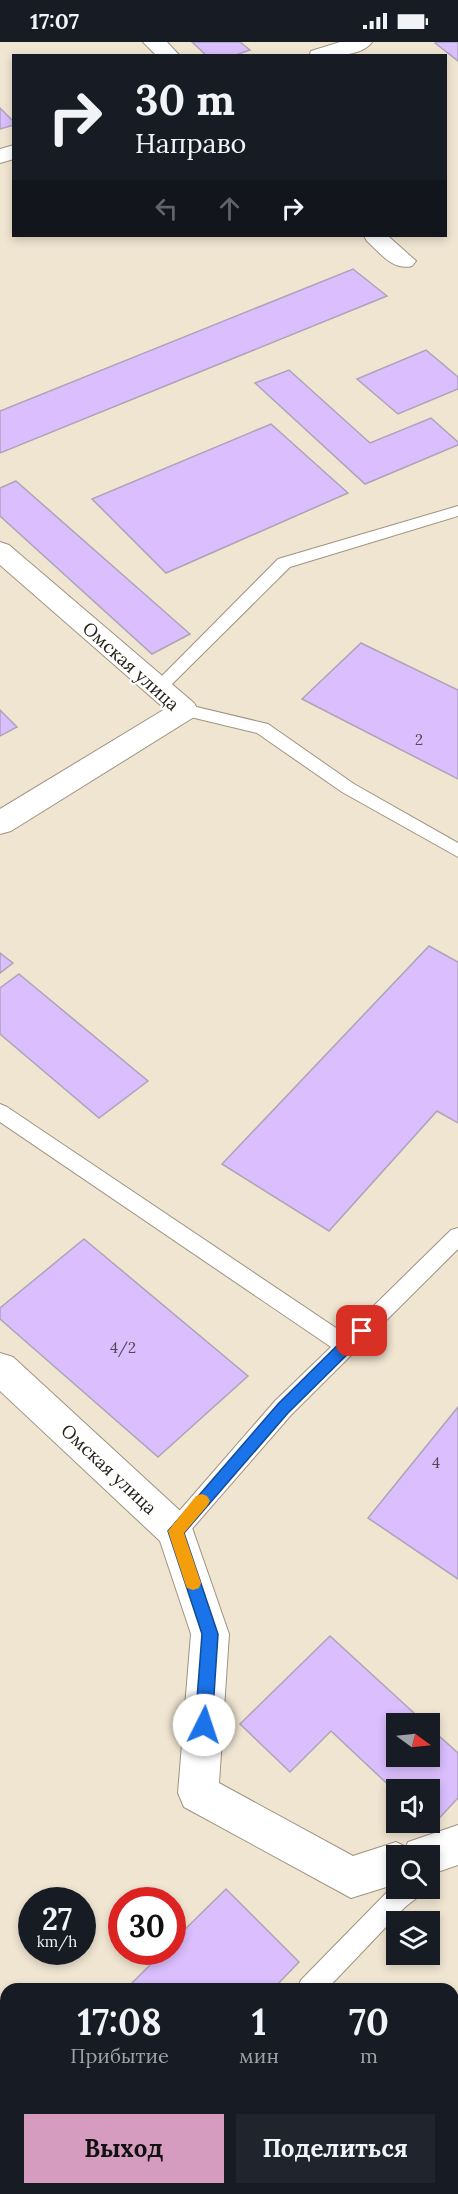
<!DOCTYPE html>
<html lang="ru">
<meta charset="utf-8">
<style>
:root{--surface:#171b24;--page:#20242c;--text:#f1f3f6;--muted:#9ea1a6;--accent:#d59cbf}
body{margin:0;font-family:Lora,serif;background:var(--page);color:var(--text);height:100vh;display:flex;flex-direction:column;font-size:22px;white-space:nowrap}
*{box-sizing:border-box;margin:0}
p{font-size:20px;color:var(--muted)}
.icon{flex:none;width:33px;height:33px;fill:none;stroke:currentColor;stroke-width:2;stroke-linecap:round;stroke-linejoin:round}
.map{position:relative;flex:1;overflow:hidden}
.sheet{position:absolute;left:0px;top:1941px;width:459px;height:212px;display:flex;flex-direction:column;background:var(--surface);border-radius:18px 18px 0 0;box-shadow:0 3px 9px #0003}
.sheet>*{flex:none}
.guide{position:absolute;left:12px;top:12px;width:435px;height:183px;border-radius:0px;box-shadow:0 3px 9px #0003;background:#171b24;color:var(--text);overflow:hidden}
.needle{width:39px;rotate:105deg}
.fabs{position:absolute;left:386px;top:1671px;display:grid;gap:12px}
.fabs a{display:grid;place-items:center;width:54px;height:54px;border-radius:0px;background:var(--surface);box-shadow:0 3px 9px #0003;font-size:30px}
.speed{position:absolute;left:18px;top:1845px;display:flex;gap:12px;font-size:30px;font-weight:700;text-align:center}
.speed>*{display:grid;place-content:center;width:78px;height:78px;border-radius:50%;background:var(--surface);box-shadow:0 3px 9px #0003;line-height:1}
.speed small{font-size:15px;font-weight:400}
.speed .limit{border:9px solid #d22;background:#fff;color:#111}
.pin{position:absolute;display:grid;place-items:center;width:51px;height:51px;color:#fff;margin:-26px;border-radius:12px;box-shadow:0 3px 9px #0006}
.me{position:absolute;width:66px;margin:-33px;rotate:4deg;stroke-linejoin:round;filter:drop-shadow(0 0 4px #0008)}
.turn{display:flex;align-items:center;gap:21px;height:126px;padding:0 24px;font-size:27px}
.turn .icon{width:78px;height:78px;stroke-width:2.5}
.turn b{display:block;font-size:42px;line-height:51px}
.lanes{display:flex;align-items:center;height:57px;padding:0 24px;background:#0003;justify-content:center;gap:30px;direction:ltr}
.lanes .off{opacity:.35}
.eta{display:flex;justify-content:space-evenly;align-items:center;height:102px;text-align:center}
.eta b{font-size:36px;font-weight:700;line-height:42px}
.primary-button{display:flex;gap:12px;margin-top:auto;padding:12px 24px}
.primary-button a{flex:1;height:69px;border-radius:0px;background:var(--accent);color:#111;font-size:24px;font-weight:700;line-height:69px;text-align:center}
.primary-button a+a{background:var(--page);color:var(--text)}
.status{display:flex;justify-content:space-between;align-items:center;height:42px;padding:0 30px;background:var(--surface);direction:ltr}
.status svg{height:16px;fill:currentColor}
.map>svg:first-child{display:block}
</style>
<div class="status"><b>17:07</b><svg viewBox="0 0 49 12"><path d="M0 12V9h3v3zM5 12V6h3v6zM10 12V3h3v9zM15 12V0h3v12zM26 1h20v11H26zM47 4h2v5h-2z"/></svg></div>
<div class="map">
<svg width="458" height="2152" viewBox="0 0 458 2152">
<rect width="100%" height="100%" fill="#f0e5d1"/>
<path fill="#dabefd" stroke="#ada4b7" stroke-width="1.5" d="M192 0H240L250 8 233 14H207Z
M458 0V19L435 1 436 0Z
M0 66 14 80V83L0 87Z
M353 227 387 254 0 411V369Z
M426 308 458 335V347L398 372 357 337Z
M289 328 370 401 431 376 458 400V403L365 442 255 341Z
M271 382 348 451 166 531 92 457Z
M16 439 190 592 152 612 0 474V446Z
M361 601 458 648V737L302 657Z
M0 668 17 685 0 694Z
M429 904 458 920V1081L437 1069 329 1189 222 1122Z
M0 911 13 921 0 931Z
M19 932 148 1039 99 1076 0 992V946Z
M84 1197 248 1334 158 1415 0 1277V1266Z
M458 1365V1537L368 1476Z
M330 1594 426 1682H396V1714H429V1685L458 1711V1756L432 1784 428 1780 429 1748H396V1750L331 1689 290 1730 240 1682Z
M226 1847 299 1920 273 1947H126L163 1910H172V1900Z
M6 2067V2146H82L77 2152H0V2073Z"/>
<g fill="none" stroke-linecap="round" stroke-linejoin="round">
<g stroke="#9e9381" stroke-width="2">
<path id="service" d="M458 464V474L290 525 164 650H152L150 646 278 517Z
M184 662 268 682 354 742 458 801V815L342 750 257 691 178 672 176 668 178 664Z
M0 1062 7 1065 345 1292 451 1188 458 1186V1207L291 1373 184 1496 176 1499 168 1496 165 1489 168 1482 275 1359 331 1305 0 1080Z
M396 1841V1846H421L418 1855 405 1865 327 1947H297L301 1938Z
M108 2146H137L135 2152H106Z"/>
</g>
<g stroke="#9e9381" stroke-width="2">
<path id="minor" d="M143 0H167L180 14H157Z
M340 0H372C361 16 326 14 309 14L311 9Z
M14 103V117L0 121V107Z
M364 194H388L416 219 412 224C393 229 380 211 367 199Z
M0 500 9 503 194 661 198 668 194 675 11 789 0 792V767L165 667 0 523Z
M0 1311 13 1315 189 1477 229 1592 219 1741 353 1814 396 1800 406 1805 408 1800 458 1783V1823L429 1833V1814H396V1842L351 1856 184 1765 178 1751 191 1592 160 1499 0 1349Z"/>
</g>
<use href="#service" fill="#fff" fill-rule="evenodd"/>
<use href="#minor" fill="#fff" fill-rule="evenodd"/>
</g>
<path fill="#1a73e8" stroke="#114b97" stroke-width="1.5" d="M362 1282 367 1284 369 1289 367 1293 288 1371 184 1491 218 1592 212 1683 209 1688 204 1691 198 1688 195 1683 202 1592 168 1489 278 1362 357 1284Z"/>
<path fill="#f59e0b" d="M202 1452 207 1454 210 1459 207 1464 184 1491 201 1541 199 1546 193 1548 187 1546 185 1541 168 1489 196 1454Z"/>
<g text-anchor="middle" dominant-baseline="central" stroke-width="4.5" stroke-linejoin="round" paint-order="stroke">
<g font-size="15" fill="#524852">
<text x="419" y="697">2</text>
<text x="123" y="1305">4/2</text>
<text x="436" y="1420">4</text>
</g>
<g font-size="18" fill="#252019" stroke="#fff">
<text transform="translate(131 624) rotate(42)">Омская улица</text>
<text transform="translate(109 1427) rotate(43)">Омская улица</text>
</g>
</g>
</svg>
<div class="fabs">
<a><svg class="needle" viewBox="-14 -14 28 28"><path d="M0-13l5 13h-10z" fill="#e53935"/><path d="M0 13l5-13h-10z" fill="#9ea1a6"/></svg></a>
<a><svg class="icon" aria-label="sound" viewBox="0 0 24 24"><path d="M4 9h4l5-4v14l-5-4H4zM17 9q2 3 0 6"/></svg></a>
<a><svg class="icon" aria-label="search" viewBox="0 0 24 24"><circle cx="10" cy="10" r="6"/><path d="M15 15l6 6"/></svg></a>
<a><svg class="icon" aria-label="layers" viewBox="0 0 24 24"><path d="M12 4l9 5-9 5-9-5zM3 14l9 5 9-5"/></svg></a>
</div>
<div class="speed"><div>27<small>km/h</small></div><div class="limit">30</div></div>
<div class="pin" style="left:362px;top:1289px;background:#d93025"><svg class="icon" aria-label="arrive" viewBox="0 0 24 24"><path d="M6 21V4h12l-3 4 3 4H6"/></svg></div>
<svg class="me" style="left:204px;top:1683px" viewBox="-20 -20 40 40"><circle r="19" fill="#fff"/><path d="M0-13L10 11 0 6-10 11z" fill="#1a73e8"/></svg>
<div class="guide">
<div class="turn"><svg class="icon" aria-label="right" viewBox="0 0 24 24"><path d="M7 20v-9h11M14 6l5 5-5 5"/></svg><div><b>30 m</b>Направо</div></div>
<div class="lanes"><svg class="icon off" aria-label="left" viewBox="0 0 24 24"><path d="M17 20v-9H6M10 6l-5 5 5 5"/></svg><svg class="icon off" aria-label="ahead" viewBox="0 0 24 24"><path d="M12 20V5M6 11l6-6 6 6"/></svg><svg class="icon" aria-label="right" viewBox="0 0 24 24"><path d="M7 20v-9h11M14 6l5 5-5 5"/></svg></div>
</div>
<section class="sheet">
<div class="eta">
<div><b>17:08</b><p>Прибытие</p></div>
<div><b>1</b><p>мин</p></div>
<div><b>70</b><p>m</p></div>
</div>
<div class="primary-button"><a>Выход</a><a>Поделиться</a></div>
</section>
</div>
